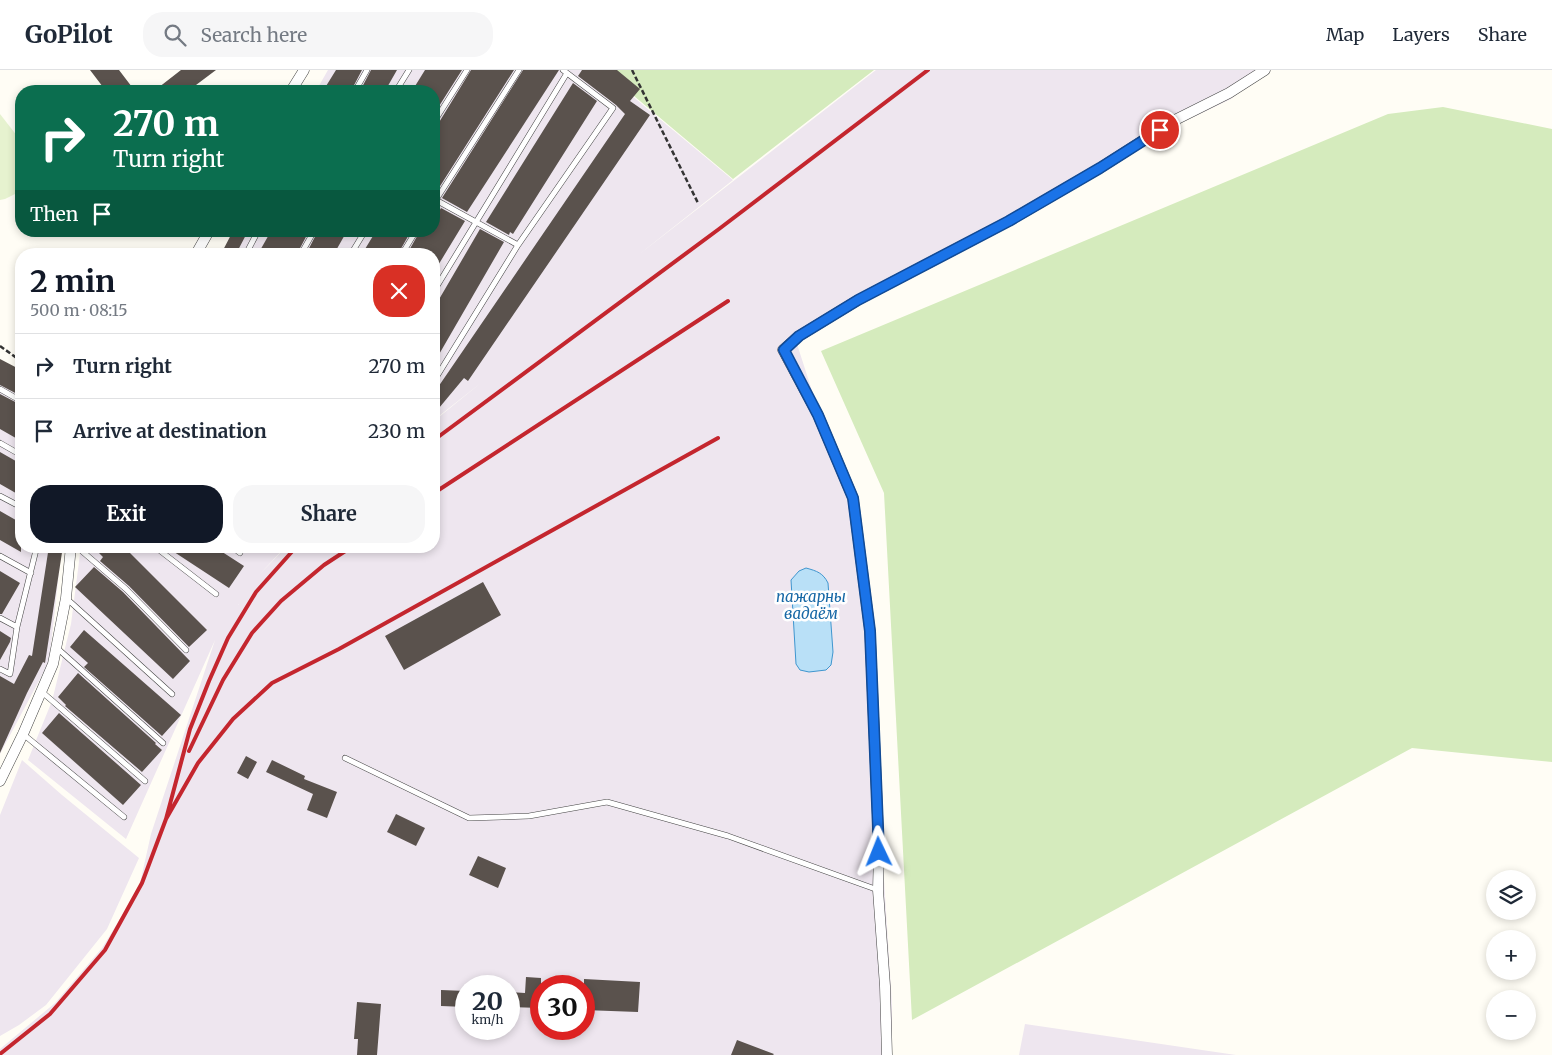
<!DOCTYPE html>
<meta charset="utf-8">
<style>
:root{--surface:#fff;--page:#f6f6f7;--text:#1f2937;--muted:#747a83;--line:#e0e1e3;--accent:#111827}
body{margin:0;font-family:Merriweather,serif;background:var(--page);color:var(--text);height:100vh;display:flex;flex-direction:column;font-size:19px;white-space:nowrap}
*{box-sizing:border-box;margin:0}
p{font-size:16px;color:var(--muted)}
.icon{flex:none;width:28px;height:28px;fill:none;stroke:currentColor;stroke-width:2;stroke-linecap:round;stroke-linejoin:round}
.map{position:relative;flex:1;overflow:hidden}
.panel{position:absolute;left:15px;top:178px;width:425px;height:305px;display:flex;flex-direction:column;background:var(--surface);border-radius:20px;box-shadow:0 2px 8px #0003}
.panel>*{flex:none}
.top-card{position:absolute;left:15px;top:15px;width:425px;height:152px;border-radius:20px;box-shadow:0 2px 8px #0003;background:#0b6e4f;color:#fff;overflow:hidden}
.fabs{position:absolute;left:1486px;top:800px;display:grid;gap:10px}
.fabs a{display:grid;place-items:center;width:50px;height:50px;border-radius:50%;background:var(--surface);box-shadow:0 2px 8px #0003;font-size:25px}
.speed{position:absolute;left:455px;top:905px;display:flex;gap:10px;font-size:25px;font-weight:700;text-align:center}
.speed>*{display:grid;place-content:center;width:65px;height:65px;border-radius:50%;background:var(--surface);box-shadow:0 2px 8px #0003;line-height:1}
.speed small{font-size:12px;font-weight:400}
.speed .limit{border:8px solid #d22;background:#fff;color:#111}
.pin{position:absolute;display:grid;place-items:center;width:42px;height:42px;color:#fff;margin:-21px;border:2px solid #fff;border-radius:50%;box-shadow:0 1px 5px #0007}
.me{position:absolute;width:55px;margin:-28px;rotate:358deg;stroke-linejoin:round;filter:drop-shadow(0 0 4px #0008)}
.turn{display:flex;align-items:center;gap:18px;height:105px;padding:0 15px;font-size:22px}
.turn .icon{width:65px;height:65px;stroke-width:2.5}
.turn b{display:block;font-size:35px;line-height:42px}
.then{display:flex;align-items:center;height:48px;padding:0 15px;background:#0003;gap:10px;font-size:19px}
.round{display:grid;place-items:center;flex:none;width:52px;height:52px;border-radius:20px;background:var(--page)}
.summary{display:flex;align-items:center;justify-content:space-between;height:85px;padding:0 15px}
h1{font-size:30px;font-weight:700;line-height:38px;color:var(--accent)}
.action{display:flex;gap:10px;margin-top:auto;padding:10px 15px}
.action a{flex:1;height:58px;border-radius:20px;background:var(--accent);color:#fff;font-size:20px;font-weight:700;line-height:58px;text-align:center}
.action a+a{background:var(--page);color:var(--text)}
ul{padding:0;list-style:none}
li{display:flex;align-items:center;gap:15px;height:65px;padding:0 15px;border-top:1px solid var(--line)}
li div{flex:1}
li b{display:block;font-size:19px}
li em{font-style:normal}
header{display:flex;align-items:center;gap:30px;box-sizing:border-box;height:70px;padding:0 25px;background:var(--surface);border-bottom:1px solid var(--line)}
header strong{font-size:24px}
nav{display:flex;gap:28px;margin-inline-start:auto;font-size:18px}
.search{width:350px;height:45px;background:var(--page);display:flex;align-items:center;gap:12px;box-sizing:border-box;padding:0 18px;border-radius:20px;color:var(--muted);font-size:19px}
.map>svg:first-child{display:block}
</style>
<header>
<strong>GoPilot</strong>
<div class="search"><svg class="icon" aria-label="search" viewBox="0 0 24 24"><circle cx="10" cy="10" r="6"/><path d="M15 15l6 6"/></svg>Search here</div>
<nav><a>Map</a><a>Layers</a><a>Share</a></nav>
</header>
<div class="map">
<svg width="1552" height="985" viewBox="0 0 1552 985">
<rect width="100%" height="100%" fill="#fffdf5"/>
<path fill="#eee6ef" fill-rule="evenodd" d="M328 0H601L733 110 637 186 876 0H1266L1231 29 1175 56 852 237 797 274 850 439 868 561 892 934V985H0V979L55 933 102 878 139 818 151 764 215 570 126 769 28 690 52 631 71 554 81 476H286L258 506 238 535 258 506 287 476H434V351L482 312 434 350V184H225L236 161H434V21H316ZM466 916H509V959H466ZM541 916H584V959H541Z
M0 292 21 302V476H62L49 592 0 684Z
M22 690 62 725 139 788 107 859 46 935 19 955 0 966V745Z
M1025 954 1236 985H1019Z"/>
<path fill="#d5ebbd" d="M603 0H874L733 109Z
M1443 37 1552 59V692L1412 678 912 950 884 423 821 281 1388 44Z"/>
<path fill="#e6f2cf" d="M0 44 21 71V121L5 129 0 130Z"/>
<path fill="#b9e0f7" stroke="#3f96cf" d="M806 498C817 501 823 503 828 513L833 582 831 595 826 600 809 602 800 600 796 594 791 510 799 501Z"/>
<path fill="#5a524d" d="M90 0H119L135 21H106Z
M181 0H216L188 21H154Z
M336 0H362L351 21H323Z
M371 0H397L385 21H360Z
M425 0H462L434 44V21H412Z
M471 0H514L435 124 434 56 438 54Z
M523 0H559L467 142 442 128Z
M582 0H617L640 19 630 31 650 45 468 311 464 308 434 344V323L625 44 616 35 578 6Z
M573 13 597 31 513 164 510 162 509 165 486 152Z
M441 138 465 151 434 202V184H407L420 161H434V150Z
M480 159 504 172 434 293V238Z
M233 161H248L236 184H221Z
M271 161H309L297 184H258Z
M318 161H347L334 184H306Z
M376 161H411L398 184H362Z
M0 289 21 300V326L0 315Z
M0 324 21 335V371L0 359Z
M0 382 21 394V426L0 414Z
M0 441 21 453V482L0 470Z
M49 476H63L45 593 43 592 27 623 0 683V606L14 614 29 585 32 586Z
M92 476H123L207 560 189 577 129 516 100 491 103 487Z
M165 476H213L244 496 229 518Z
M94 497 123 522 190 591 173 609 75 517Z
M0 501 20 513 2 544H0Z
M483 512 501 545 404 600 385 566Z
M84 560 181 645 162 666 84 597 88 593 70 577Z
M0 561 11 568 10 572 0 590Z
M78 603 156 673 155 674 162 680 142 702 65 636 66 635 58 627Z
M59 643 141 715 123 735 42 663Z
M246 686 257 692 248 709 237 703Z
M272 690 305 706 304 709 337 722 327 748 307 740 313 724 266 702Z
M396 744 425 758 416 776 387 762Z
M478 786 506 798 498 818 469 805Z
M526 907 541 908V938L509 937V922L525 923Z
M584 909 640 912 638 942 584 940Z
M441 920 466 921V937L441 936Z
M357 932 381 934 377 985H357L358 969H354Z
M737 970 774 984 773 985H731Z"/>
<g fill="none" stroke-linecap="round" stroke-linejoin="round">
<g stroke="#444" stroke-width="6">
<path id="lane" d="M355 21 367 0
M396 21 409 0
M434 52 467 0
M434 129 518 175
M434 133 519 0
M246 184 258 161
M301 184 314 161
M351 184 365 161
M402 184 416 161
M434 221 567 3
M434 311 518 175 613 38 563 0
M0 319 21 331
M0 373 21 385
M0 426 21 437
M76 476 126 519 186 580
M154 476 216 524
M231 476 240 483
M0 486 31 503
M66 528 172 624
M0 548 17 557
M57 578 163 673
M0 599 10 604 17 557 37 476
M42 622 145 711
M23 664 124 747
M345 688 469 748 529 746 607 732 728 766 878 820"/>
</g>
<g stroke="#444" stroke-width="11">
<path id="street" d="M291 21 304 0
M196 184 209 161
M0 711 23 664 53 594 66 528 71 476
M887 985 885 916 878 820 879 781 870 561 853 428 818 345 783 280 799 266 858 230 1009 151 1100 98 1175 50 1229 23 1265 0"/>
</g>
<path stroke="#333" stroke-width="2.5" stroke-dasharray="5 2.5" stroke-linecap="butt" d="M632 0 698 133
M0 276 21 291"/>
<use href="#lane" stroke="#fff" stroke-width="5"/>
<use href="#street" stroke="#fff" stroke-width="10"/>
<path stroke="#c4262e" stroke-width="4" d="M434 370 719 159 928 0
M434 423 728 231
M189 681 223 610 252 563 281 531 324 495 353 476
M166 749 198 693 233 649 272 613 339 579 718 368
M0 984 50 944 105 880 142 813 166 749 190 659 209 611 228 568 256 522 297 476"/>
</g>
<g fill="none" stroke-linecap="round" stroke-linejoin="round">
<g stroke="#114b97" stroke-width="12">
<path id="route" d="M879 782 870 561 853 428 818 345 784 280 799 266 858 230 1009 151 1100 98 1160 60"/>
</g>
<use href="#route" stroke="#1a73e8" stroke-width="9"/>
</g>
<g text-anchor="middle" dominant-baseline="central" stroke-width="5" stroke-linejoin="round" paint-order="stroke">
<g font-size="15" font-style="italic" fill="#1768a6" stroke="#fff">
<text x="811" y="526">пажарны<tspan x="811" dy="17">вадаём</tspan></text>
</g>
</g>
</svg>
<div class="fabs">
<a><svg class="icon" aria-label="layers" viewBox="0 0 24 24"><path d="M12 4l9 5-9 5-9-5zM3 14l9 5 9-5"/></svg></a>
<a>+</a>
<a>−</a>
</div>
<div class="speed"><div>20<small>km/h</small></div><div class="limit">30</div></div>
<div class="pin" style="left:1160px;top:60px;background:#d93025"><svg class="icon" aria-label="arrive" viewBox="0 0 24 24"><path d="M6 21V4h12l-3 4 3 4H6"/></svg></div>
<svg class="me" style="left:879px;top:782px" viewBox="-20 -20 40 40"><path d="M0-17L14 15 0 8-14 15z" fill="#1a73e8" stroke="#fff" stroke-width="4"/></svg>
<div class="top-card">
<div class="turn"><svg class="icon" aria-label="right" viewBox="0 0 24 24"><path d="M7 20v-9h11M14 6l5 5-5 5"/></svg><div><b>270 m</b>Turn right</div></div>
<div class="then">Then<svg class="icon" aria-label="arrive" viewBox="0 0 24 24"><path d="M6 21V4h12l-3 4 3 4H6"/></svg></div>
</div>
<section class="panel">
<div class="summary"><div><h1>2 min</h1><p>500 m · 08:15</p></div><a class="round" style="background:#d93025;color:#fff"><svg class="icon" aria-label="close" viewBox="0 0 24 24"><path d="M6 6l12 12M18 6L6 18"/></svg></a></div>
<ul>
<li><svg class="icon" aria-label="right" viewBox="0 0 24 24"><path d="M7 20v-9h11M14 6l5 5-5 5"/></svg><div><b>Turn right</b></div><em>270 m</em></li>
<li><svg class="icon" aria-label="arrive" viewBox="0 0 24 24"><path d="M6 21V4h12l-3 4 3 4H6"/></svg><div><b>Arrive at destination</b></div><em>230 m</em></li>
</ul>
<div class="action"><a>Exit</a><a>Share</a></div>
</section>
</div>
